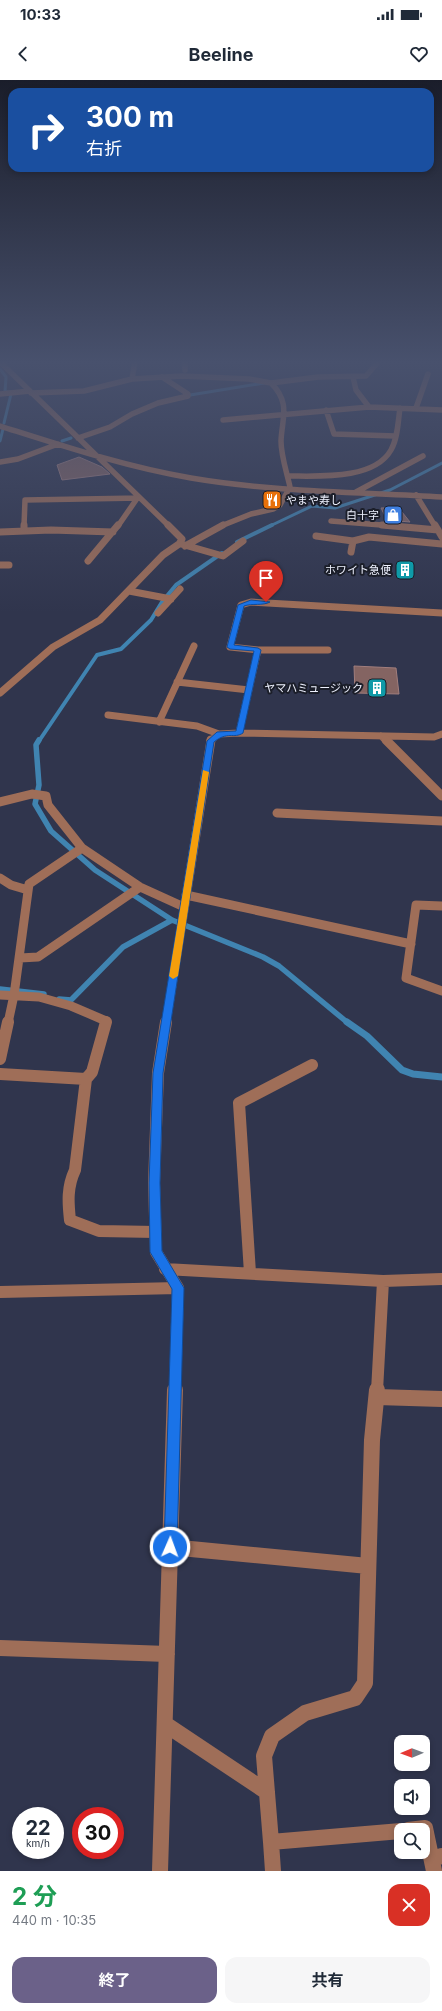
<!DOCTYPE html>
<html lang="ja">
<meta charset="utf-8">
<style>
:root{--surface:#fff;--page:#f6f6f7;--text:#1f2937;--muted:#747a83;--accent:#6b6189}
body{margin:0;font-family:Inter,"Noto Sans JP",sans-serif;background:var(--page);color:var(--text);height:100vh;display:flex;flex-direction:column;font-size:15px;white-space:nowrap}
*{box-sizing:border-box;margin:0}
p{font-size:13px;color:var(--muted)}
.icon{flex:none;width:22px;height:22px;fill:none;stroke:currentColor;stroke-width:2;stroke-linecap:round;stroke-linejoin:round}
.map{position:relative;height:1791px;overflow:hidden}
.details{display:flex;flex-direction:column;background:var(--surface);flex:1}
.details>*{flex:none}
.banner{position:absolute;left:8px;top:8px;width:426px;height:84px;border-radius:12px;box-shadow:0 2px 6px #0003;background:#1a4fa0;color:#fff;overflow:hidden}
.needle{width:26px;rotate:269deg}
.fabs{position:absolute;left:394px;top:1655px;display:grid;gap:8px}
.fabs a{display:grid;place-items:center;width:36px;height:36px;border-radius:8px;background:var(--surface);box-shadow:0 2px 6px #0003;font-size:20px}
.speed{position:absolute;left:12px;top:1727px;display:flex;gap:8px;font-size:20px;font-weight:700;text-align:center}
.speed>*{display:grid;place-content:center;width:52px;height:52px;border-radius:50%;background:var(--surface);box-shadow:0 2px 6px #0003;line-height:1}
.speed small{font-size:10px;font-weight:400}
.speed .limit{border:6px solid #d22;background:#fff;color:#111}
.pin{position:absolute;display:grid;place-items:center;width:34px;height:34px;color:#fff;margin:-41px -17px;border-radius:50% 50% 50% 0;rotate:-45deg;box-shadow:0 0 4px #0007}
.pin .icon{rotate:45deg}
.me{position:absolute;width:44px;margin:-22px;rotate:2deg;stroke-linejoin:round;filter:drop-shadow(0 0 3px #0008)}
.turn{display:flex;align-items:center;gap:14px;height:84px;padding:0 12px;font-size:18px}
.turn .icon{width:52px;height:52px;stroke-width:2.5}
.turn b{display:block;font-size:28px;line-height:34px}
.round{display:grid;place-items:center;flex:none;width:42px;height:42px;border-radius:12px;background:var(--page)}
.head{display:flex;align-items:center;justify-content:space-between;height:68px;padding:0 12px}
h1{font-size:24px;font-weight:700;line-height:30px;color:#1e9e55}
.cta{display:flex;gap:8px;margin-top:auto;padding:8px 12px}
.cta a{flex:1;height:46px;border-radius:12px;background:var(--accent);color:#fff;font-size:16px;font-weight:700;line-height:46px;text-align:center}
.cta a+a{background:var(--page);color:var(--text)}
.status{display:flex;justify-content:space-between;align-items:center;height:28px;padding:0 20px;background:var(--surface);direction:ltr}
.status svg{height:11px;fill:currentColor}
header{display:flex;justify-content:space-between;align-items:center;height:52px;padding:0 12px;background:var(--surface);font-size:18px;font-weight:700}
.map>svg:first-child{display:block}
</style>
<div class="status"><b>10:33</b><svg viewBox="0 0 49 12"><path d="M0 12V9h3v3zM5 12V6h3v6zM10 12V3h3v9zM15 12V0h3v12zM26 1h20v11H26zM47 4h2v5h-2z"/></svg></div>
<header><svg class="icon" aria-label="back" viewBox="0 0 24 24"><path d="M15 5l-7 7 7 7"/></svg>Beeline<svg class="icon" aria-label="heart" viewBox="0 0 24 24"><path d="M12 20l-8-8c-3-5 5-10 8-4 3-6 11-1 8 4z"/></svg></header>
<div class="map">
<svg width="442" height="1791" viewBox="0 0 442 1791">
<rect width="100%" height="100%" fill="#30354d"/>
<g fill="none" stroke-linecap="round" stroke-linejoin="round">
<path stroke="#4084b1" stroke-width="3" d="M0 289 6 297 5 312H12
M184 316 264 303
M4 343 11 314
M0 361 3 349
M62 361 71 358
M270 446 312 426 335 428 390 410 442 383"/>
<path stroke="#4084b1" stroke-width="4" d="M237 462 272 445
M39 661 97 575 121 569 151 540 162 522 176 505 222 473"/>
<path stroke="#4084b1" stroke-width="5.5" d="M39 660 36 665 39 705 35 724 51 751 95 790 172 840 263 877 279 886 348 943
M0 909 44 914
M59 919 71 920 123 867 172 840"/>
<path stroke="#4084b1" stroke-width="7" d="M347 942 367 956 402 990 413 994 442 997"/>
</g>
<path fill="#846462" stroke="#a17e7d" d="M79 377 102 387 110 394 62 400 57 385Z
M398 427 410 442 387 440 381 428Z
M354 586 396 588 399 614 355 613Z"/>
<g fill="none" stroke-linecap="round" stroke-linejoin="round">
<path stroke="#9f6e58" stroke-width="5.5" d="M185 281V290
M0 282 169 446
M353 297 356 310 369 327
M132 299 135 281
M271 303 318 297 366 296 379 281
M31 313 84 311 132 299 182 296 249 299 271 303C291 323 282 338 281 361 281 376 287 393 290 407L280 425 273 429 251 434 221 446
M0 314 30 311
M416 328 428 294
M326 330 334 354 395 356
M223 340 369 327 442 330
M0 346C63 366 126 387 191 398 273 412 358 412 442 417
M78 358 110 347 132 334 158 323 188 316V314L162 297
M0 382 18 379 58 364
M289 396C319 396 374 400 391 370 398 358 398 341 400 328
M356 412 423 376
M416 415 435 446
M331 441 394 446
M24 446 25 420 140 418
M118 446 136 420"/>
<path stroke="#9f6e58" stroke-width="7" d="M382 445 438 450
M435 445 442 457
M24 451V445
M0 452 51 450 113 452
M316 456 353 461
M181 464 223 476 243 461
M185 466 223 445
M351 472 353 461 369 457 442 464
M88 481 118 445
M0 485H9
M129 511 171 519
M158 533 180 509
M258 570H328
M177 602 249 610
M0 613 53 567 100 540 163 475 179 464 182 459 168 445
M108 635 197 646 219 654
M159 642 194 566
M239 653 258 570 230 567 241 525 251 522 442 533
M381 656 387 661
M210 661 219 654 239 653 434 657 442 654"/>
<path stroke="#9f6e58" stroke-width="9" d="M386 660 442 716
M0 722 32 714 46 716 48 725 82 768 140 807 184 827
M277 733 442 741
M0 798 11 805 28 810
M186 815 411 864
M442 826 416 825 406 898 442 911
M20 878 38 877 140 807
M0 915 39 917 71 926 106 941V943
M8 943 14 915 29 804 82 768
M166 943 211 660"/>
<path stroke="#9f6e58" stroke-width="12" d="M106 942 92 992 86 999 75 1090C67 1107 68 1122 70 1140L99 1151 156 1152
M166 942 158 993 154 1103 156 1172 178 1208 175 1311
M0 979 8 942
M0 994 86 999
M165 1189 383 1201 442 1199
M250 1193 239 1023 312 985
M0 1212 178 1208
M377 1311 383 1201"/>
<path stroke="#9f6e58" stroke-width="16" d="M377 1317 442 1319
M170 1467 368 1486
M0 1568 167 1574
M165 1644 267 1712
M408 1750 425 1748 434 1791
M271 1762 264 1676 272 1656 305 1633 355 1618 365 1603 372 1360 377 1310
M432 1779 442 1776
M160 1791 175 1310
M273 1791 271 1762 401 1751"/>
</g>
<linearGradient id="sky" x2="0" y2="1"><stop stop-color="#1a1d2a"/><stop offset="0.53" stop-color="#48516d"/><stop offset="1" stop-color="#48516d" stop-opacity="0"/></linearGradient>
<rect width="442" height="532" fill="url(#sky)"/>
<path fill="#1a73e8" stroke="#114b97" d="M251 520 270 522C263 526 252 523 244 526L234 565 258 568 261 570 243 653C234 659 227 651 214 662L163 993 160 1103 162 1171 184 1208 177 1467 175 1472 170 1474 166 1472 164 1467 172 1209 150 1172 149 1103 153 993 207 661 217 652 236 651 254 571 230 569 227 567 238 525Z"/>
<path fill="#f59e0b" d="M203 690 209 692 178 896 173 899 169 896Z"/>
<defs>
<g id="restaurant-square" transform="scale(1)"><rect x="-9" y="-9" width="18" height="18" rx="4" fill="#e8710a" stroke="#1b1e29"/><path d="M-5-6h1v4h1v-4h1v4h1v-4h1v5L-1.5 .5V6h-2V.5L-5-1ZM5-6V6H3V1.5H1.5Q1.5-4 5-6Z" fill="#fff"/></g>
<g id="shop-square" transform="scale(1)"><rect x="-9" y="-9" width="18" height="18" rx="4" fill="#3f7fe0" stroke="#1b1e29"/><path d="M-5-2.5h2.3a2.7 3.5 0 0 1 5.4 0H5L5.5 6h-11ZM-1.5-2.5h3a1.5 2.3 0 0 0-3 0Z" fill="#fff"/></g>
<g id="building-square" transform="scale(1)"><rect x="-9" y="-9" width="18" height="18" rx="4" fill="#0f9aa8" stroke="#1b1e29"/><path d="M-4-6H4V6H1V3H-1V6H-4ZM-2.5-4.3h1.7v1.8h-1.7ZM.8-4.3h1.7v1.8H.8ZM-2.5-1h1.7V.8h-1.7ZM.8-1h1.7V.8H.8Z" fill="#fff"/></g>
</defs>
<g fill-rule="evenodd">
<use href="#restaurant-square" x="272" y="420"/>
<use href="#shop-square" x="393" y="435"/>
<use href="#building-square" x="405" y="490"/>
<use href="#building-square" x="377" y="608"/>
</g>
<g text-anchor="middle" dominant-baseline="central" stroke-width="4" stroke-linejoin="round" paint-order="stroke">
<g font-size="11" fill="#eef1fe" stroke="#1b1e29" text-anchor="end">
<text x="286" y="420" text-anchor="start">やまや寿し</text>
<text x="379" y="435">白十字</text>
<text x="391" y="490">ホワイト急便</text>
<text x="363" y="608">ヤマハミュージック</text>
</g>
</g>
</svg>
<div class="fabs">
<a><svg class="needle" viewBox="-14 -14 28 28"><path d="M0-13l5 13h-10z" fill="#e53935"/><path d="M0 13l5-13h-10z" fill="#747a83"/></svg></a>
<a><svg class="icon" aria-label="sound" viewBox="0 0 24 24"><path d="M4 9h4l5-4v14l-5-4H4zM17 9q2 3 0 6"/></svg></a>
<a><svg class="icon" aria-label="search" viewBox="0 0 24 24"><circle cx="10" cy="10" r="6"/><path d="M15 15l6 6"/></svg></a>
</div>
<div class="speed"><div>22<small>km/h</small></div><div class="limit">30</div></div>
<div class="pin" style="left:266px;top:522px;background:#d93025"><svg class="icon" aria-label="arrive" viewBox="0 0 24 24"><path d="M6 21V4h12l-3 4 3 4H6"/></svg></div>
<svg class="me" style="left:170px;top:1467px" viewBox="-20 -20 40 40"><circle r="17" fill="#1a73e8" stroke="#fff" stroke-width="3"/><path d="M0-11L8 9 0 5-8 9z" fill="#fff"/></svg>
<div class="banner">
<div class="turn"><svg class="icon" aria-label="right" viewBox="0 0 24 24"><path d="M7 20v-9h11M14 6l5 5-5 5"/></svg><div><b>300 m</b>右折</div></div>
</div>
</div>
<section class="details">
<div class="head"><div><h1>2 分</h1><p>440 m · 10:35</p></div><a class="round" style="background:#d93025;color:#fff"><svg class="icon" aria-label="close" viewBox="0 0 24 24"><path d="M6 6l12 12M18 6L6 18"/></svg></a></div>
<div class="cta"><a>終了</a><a>共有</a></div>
</section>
